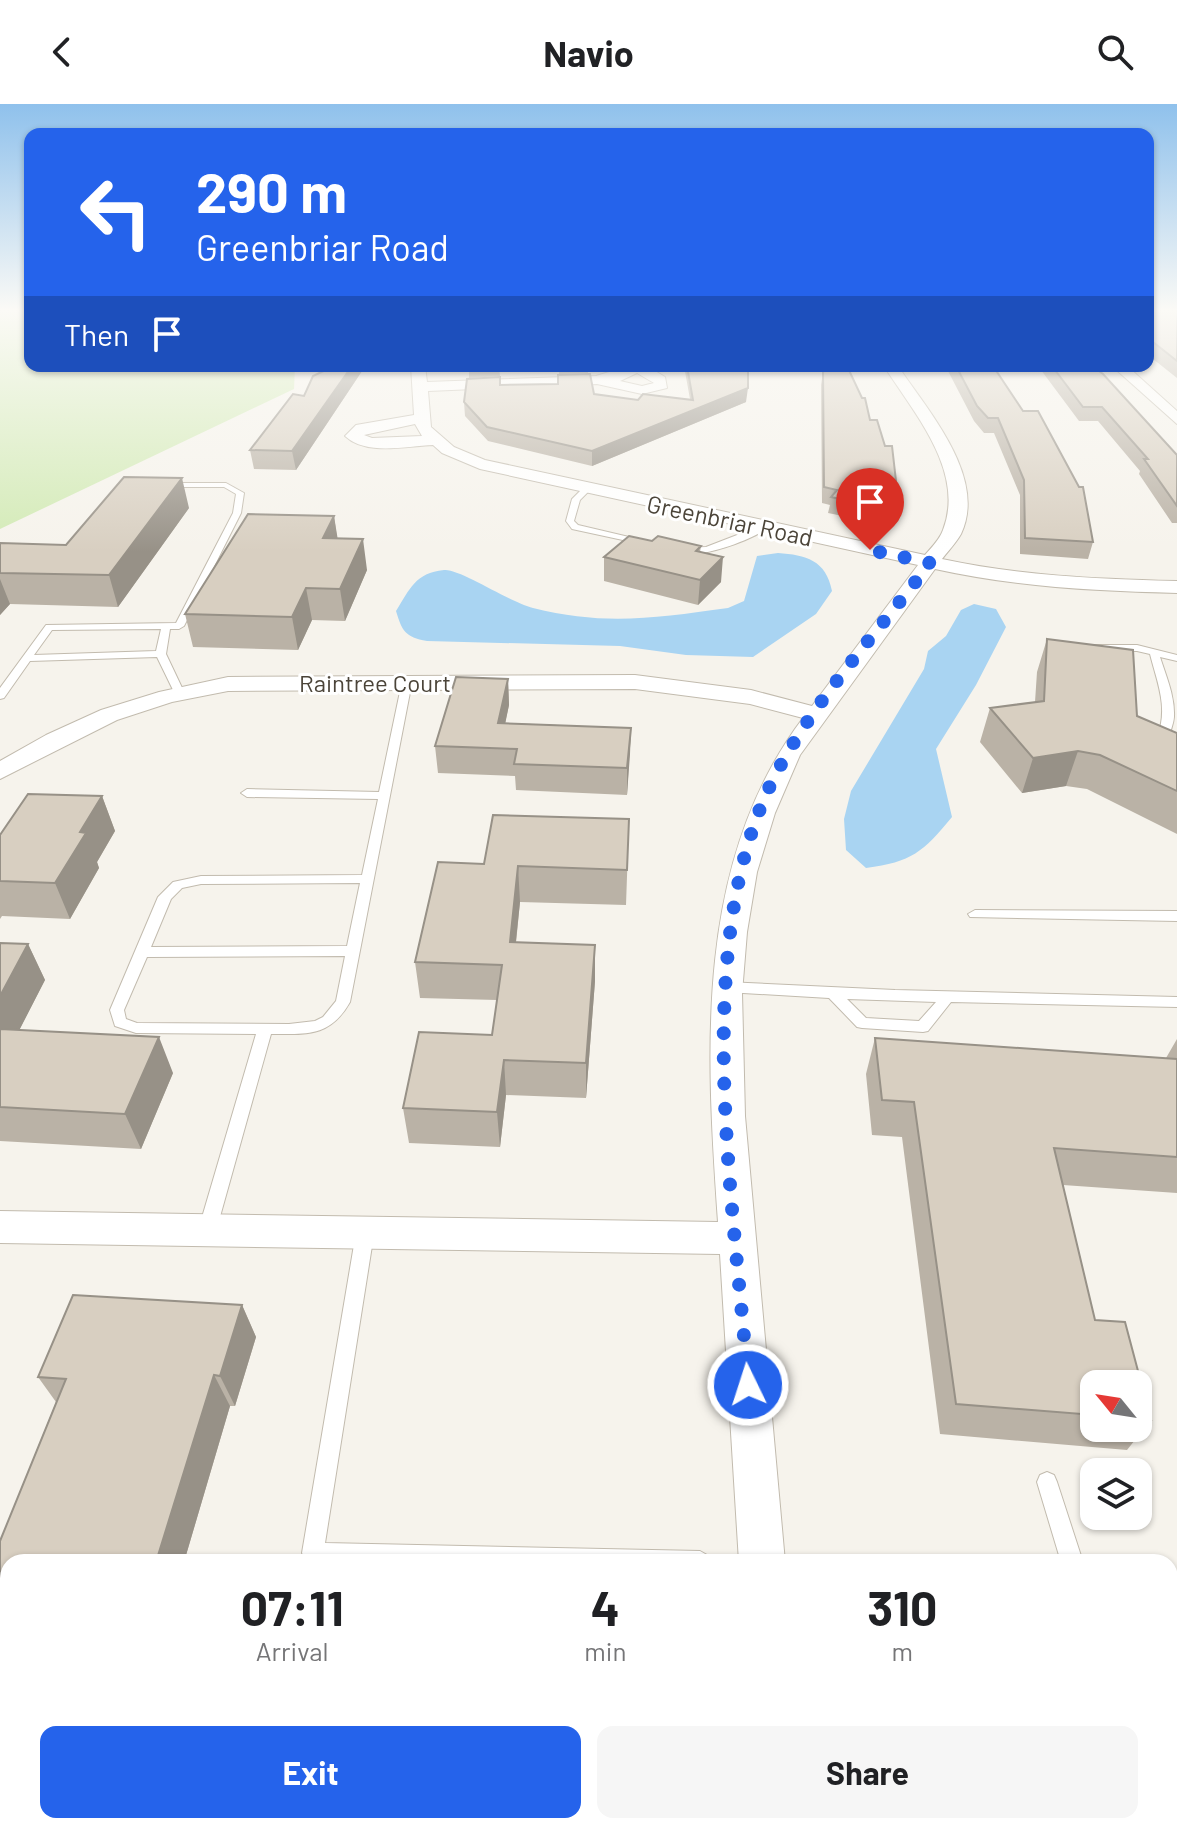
<!DOCTYPE html>
<style>
:root{--surface:#fff;--page:#f6f6f6;--text:#202124;--muted:#757577;--accent:#2563eb}
body{margin:0;font-family:Barlow,sans-serif;background:var(--page);color:var(--text);height:100vh;display:flex;flex-direction:column;font-size:30px;white-space:nowrap}
*{box-sizing:border-box;margin:0}
p{font-size:26px;color:var(--muted)}
.icon{flex:none;width:44px;height:44px;fill:none;stroke:currentColor;stroke-width:2;stroke-linecap:round;stroke-linejoin:round}
.map{position:relative;flex:1;overflow:hidden}
.sheet{position:absolute;left:0px;top:1450px;width:1178px;height:280px;display:flex;flex-direction:column;background:var(--surface);border-radius:24px 24px 0 0;box-shadow:0 2px 6px #0004}
.sheet>*{flex:none}
.banner{position:absolute;left:24px;top:24px;width:1130px;height:244px;border-radius:16px;box-shadow:0 2px 6px #0004;background:#2563eb;color:#fff;overflow:hidden}
.needle{width:52px;rotate:300deg}
.controls{position:absolute;left:1080px;top:1266px;display:grid;gap:16px}
.controls a{display:grid;place-items:center;width:72px;height:72px;border-radius:16px;background:var(--surface);box-shadow:0 2px 6px #0004;font-size:40px}
.pin{position:absolute;display:grid;place-items:center;width:68px;height:68px;color:#fff;margin:-82px -34px;border-radius:50% 50% 50% 0;rotate:-45deg;box-shadow:0 0 8px #0007}
.pin .icon{rotate:45deg}
.me{position:absolute;width:88px;margin:-44px;rotate:356deg;stroke-linejoin:round;filter:drop-shadow(0 0 6px #0008)}
.turn{display:flex;align-items:center;gap:28px;height:168px;padding:0 40px;font-size:36px}
.turn .icon{width:104px;height:104px;stroke-width:2.5}
.turn b{display:block;font-size:56px;line-height:68px}
.then{display:flex;align-items:center;height:76px;padding:0 40px;background:#0003;gap:16px;font-size:30px}
.eta{display:flex;justify-content:space-evenly;align-items:center;height:136px;text-align:center}
.eta b{font-size:48px;font-weight:700;line-height:56px}
.button{display:flex;gap:16px;margin-top:auto;padding:16px 40px}
.button a{flex:1;height:92px;border-radius:16px;background:var(--accent);color:#fff;font-size:32px;font-weight:700;line-height:92px;text-align:center}
.button a+a{background:var(--page);color:var(--text)}
header{display:flex;justify-content:space-between;align-items:center;height:104px;padding:0 40px;background:var(--surface);font-size:36px;font-weight:700}
.map>svg:first-child{display:block}
</style>
<header><svg class="icon" aria-label="back" viewBox="0 0 24 24"><path d="M15 5l-7 7 7 7"/></svg>Navio<svg class="icon" aria-label="search" viewBox="0 0 24 24"><circle cx="10" cy="10" r="6"/><path d="M15 15l6 6"/></svg></header>
<div class="map">
<svg width="1177" height="1730" viewBox="0 0 1177 1730">
<rect width="100%" height="100%" fill="#f6f3ec"/>
<path fill="#d2eab5" d="M0 206H30V262H295L294 285 0 425Z"/>
<path fill="#a9d4f2" d="M778 449C806 451 826 456 832 487L816 510 753 553 686 551 620 542 427 537C405 533 402 527 396 507 410 485 415 469 444 466 459 464 509 498 533 504 605 522 655 514 728 504L744 497 757 452Z
M974 500 996 505 1006 523 976 581 936 645 952 713C923 748 912 758 866 764L846 746 844 715 851 687 924 565 928 547 946 532 961 506Z"/>
<g fill="none" stroke-linecap="round" stroke-linejoin="round">
<g stroke="#c2bbae" stroke-width="2">
<path id="service" d="M164 379H226L244 389 241 409 184 522 179 525H170L166 550 184 588 183 590H175L174 588 157 553 30 557 4 594 0 595V584L46 521 176 519 233 409 236 390 224 383H161V379ZM161 525 156 547 34 551 52 526Z
M584 383 591 385 580 396 574 417 578 421 646 437V441L572 425 566 417 572 395Z
M763 421 770 423C752 435 699 457 679 447L683 444 706 443Z
M1091 541H1137L1177 551V557L1160 553C1166 572 1175 592 1174 613 1173 626 1164 633 1177 642V650L1161 641 1157 633C1169 604 1157 578 1150 550L1137 547 1087 546 1086 544Z
M407 575 412 578 350 898C330 933 308 930 271 930L216 1127 213 1132 207 1134 201 1132 198 1127 256 930 136 929 115 922 110 906 158 793 173 778 201 772 362 771 378 695 247 693 241 689 247 685 379 688 402 578ZM360 779 347 842 151 843 171 795 182 784 201 780ZM345 852 336 897 323 913 315 917 289 920 137 919 126 915 124 906 147 853Z
M975 806 1177 807V817L970 813 968 810Z
M726 878 895 886 1177 893V903L951 898 928 927 923 928 862 924 857 923 829 894 726 888 719 883ZM847 895 936 898 919 917 866 914Z
M365 1122 371 1124 374 1129 325 1439 700 1447 707 1451 711 1458 306 1456 302 1449 356 1129 359 1124Z
M1047 1368 1054 1371 1057 1378 1083 1458H1061L1037 1378 1040 1371Z
M1177 1631V1674L1170 1677V1634Z
M1137 1722H1161L1158 1730H1134Z"/>
</g>
<g stroke="#c2bbae" stroke-width="2">
<path id="minor" d="M411 262H425L427 278 596 272 629 262H647L665 273 667 284 642 290 597 280 428 287 431 323 454 343 485 356 925 451C931 444 940 435 943 426 966 367 913 308 884 262H898C927 306 988 373 961 430 956 439 948 447 942 455 1021 472 1097 475 1177 477V489C1094 487 1016 483 935 465L800 651 775 709 757 768 747 828 742 889 745 1012 785 1458H739L720 1150 0 1139V1107L718 1118C706 947 694 758 803 614L750 600 635 585 228 587 172 598 117 616 0 675V657L46 631 101 606 159 588 228 573 635 571 751 586 812 602 918 461 480 365 442 349 433 341C406 342 366 352 345 332L356 321 414 311ZM637 269 654 279 642 282 620 277ZM415 320 422 332 372 334 364 331Z
M1112 262H1127L1177 307V320Z
M824 1722H877L880 1730H827Z"/>
</g>
<use href="#service" fill="#fff" fill-rule="evenodd"/>
<use href="#minor" fill="#fff" fill-rule="evenodd"/>
</g>
<path fill="#bab2a6" fill-rule="evenodd" d="M1148 206H1177V274L1148 251Z
M334 262H361L362 267 296 366 254 365 250 346Z
M469 262H499L500 272 469 274Z
M559 262H588V269L559 270Z
M684 262H741L746 298 592 362 488 337 465 312 464 298 500 281 638 296 690 295Z
M938 262H993L1093 438 1088 455 1020 450V391L994 329H984L974 317 948 267H941Z
M1038 262H1092L1177 351V419H1172L1139 370 1140 367 1098 317H1079Z
M823 268 889 411 882 420 828 409 830 401 822 399 821 281Z
M189 404 118 503 10 500 0 511V469L66 441Z
M334 412 337 434 367 466 345 517 312 516 298 546 193 543 185 510Z
M652 437 701 442 700 448 721 478 698 501 604 477V453Z
M1047 535 1137 612 1177 629V730L1087 685 1066 682 1022 689 980 638 990 604 1035 598 1037 568Z
M508 575 509 601 505 619 631 624 627 691 516 686 515 672 438 669 435 642Z
M102 692 115 727 97 758 99 764 70 815 2 812 0 815V731Z
M629 715 626 801 520 798 516 839 595 877 586 994 506 991 500 1043 409 1039 403 1004 492 931 497 896 420 894 415 858 484 760Z
M0 839 28 840 45 876 19 926 173 969 141 1045 0 1037Z
M875 934 1166 954 1177 935V1089L1063 1081 1095 1216 1125 1218 1151 1316 1127 1346 940 1330 902 1033 872 1031 866 970ZM1094 1280H1138V1324H1094Z
M73 1191 242 1201 256 1233 235 1302H230L184 1458H8V1722H494L493 1730H0V1437L56 1298 38 1273Z"/>
<path fill="#979187" d="M352 262H361L362 267 296 366 292 347Z
M748 284 746 298 592 362V347Z
M182 374 189 404 118 503 109 471Z
M896 377 889 411 882 420 885 404Z
M334 412 339 443 323 434Z
M363 435 367 466 345 517 340 485Z
M723 453 721 478 698 501 700 476Z
M0 475 10 500 0 511Z
M306 484 312 516 298 546 292 513Z
M508 575 509 601 500 645 498 619Z
M631 624 630 650 627 691V664Z
M1078 647 1066 682 1022 689 1033 654Z
M102 692 115 727 97 758 99 764 70 815 55 779 80 728Z
M518 762 520 798 512 874 510 838Z
M28 840 45 876 2 960 0 957V892Z
M595 841V877L586 994V959Z
M159 933 173 969 141 1045 125 1010Z
M504 956 506 991 500 1043 497 1008Z
M242 1201 256 1233 235 1302 220 1272Z
M214 1271 230 1302 184 1458H156Z
M2 1719 23 1730H0Z
M487 1722H494L493 1730H486Z"/>
<path fill="#d8cfc1" stroke="#979187" stroke-width="2" d="M1148 206H1177V257L1148 234Z
M334 262H352L292 347 250 346 293 290 304 292 313 272Z
M687 262H741V263L748 264V284L592 347 487 323 464 298 467 275 500 273V281L558 280V271L590 270 594 290 638 296 643 290 693 296Z
M829 262H847L862 294H865L870 316H877L885 342H892L896 377 892 395 885 404 831 393 837 386 824 383 823 268Z
M956 262H993L1023 307H1038L1079 383H1083L1093 438 1025 434 1024 376 998 314H988L977 302Z
M1052 262H1092L1103 270 1177 351V402L1144 355H1148L1102 303H1083Z
M124 373 182 374 109 471 0 469V439L66 441Z
M248 410 334 412 323 434 363 435 340 485 306 484 292 513 185 510Z
M629 432 652 437 658 432 701 442 696 447 723 453 700 476 604 453Z
M1047 535 1133 546 1137 612 1177 629V687L1100 651 1078 647 1033 654 990 604 1044 597Z
M456 573 508 575 498 619 631 624 627 664 514 660 517 645 435 642Z
M28 690 102 692 80 728 86 729 55 779 0 777V731Z
M493 711 629 715 627 766 518 762 510 838 595 841 586 959 504 956 497 1008 403 1004 419 928 492 931 502 861 415 858 438 758 484 760Z
M0 839 28 840 0 892Z
M0 925 159 933 125 1010 0 1003Z
M875 934 1177 955V1053L1054 1044 1095 1216 1125 1218 1151 1316 1138 1315V1280H1094V1311L956 1300 914 998 882 996Z
M73 1191 242 1201 220 1272 214 1271 156 1458H8V1720L2 1719 0 1726V1437L66 1275 38 1273Z
M34 1722H487L486 1730H132Z"/>
<linearGradient id="sky" x2="0" y2="1"><stop stop-color="#8fc1ec"/><stop offset="0.46" stop-color="#fbfaf6"/><stop offset="1" stop-color="#fbfaf6" stop-opacity="0"/></linearGradient>
<rect width="1177" height="448" fill="url(#sky)"/>
<g fill="none" stroke-linecap="round" stroke-linejoin="round">
<path stroke="#2563eb" stroke-width="14" stroke-dasharray="0 25.2" d="M748 1281C735 1101 691 855 768 686 807 603 875 532 930 459L870 446"/>
</g>
<g text-anchor="middle" dominant-baseline="central" stroke-width="6" stroke-linejoin="round" paint-order="stroke">
<g font-size="24" fill="#4b4439" stroke="#fff">
<text transform="translate(730 416) rotate(12)">Greenbriar Road</text>
<text x="375" y="578">Raintree Court</text>
</g>
</g>
</svg>
<div class="controls">
<a><svg class="needle" viewBox="-14 -14 28 28"><path d="M0-13l5 13h-10z" fill="#e53935"/><path d="M0 13l5-13h-10z" fill="#757577"/></svg></a>
<a><svg class="icon" aria-label="layers" viewBox="0 0 24 24"><path d="M12 4l9 5-9 5-9-5zM3 14l9 5 9-5"/></svg></a>
</div>
<div class="pin" style="left:870px;top:446px;background:#d93025"><svg class="icon" aria-label="arrive" viewBox="0 0 24 24"><path d="M6 21V4h12l-3 4 3 4H6"/></svg></div>
<svg class="me" style="left:748px;top:1281px" viewBox="-20 -20 40 40"><circle r="17" fill="#2563eb" stroke="#fff" stroke-width="3"/><path d="M0-11L8 9 0 5-8 9z" fill="#fff"/></svg>
<div class="banner">
<div class="turn"><svg class="icon" aria-label="left" viewBox="0 0 24 24"><path d="M17 20v-9H6M10 6l-5 5 5 5"/></svg><div><b>290 m</b>Greenbriar Road</div></div>
<div class="then">Then<svg class="icon" aria-label="arrive" viewBox="0 0 24 24"><path d="M6 21V4h12l-3 4 3 4H6"/></svg></div>
</div>
<section class="sheet">
<div class="eta">
<div><b>07:11</b><p>Arrival</p></div>
<div><b>4</b><p>min</p></div>
<div><b>310</b><p>m</p></div>
</div>
<div class="button"><a>Exit</a><a>Share</a></div>
</section>
</div>
